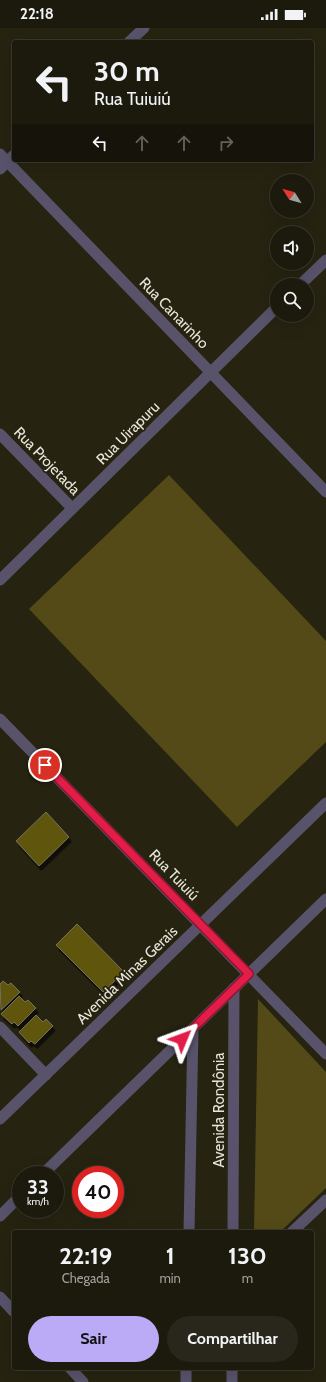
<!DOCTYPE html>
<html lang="pt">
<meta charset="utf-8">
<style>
:root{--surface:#1c1a0d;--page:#29271b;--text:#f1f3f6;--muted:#a0a19d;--line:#3a382e;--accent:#bbaaf6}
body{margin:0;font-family:Cabin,sans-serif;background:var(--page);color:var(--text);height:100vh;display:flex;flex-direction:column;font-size:15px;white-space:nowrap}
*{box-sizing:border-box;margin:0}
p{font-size:13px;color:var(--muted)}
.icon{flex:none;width:22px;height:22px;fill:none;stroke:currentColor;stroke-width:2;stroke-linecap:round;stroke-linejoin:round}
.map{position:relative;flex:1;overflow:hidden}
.panel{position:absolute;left:12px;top:1202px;width:302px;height:140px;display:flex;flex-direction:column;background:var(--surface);border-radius:4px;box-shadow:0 4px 16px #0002,0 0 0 1px var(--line)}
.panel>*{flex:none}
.hud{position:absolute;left:12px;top:12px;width:302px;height:122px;border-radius:4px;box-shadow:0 4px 16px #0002,0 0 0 1px var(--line);background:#1c1a0d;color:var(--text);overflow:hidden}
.needle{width:26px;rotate:307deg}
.controls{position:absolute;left:270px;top:146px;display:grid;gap:8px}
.controls a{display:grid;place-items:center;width:44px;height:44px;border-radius:50%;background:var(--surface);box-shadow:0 4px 16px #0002,0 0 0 1px var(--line);font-size:20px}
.speed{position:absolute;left:12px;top:1138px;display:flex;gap:8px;font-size:20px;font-weight:700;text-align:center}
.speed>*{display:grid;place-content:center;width:52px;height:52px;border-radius:50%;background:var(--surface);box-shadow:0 4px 16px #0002,0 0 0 1px var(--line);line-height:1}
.speed small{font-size:10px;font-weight:400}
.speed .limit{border:6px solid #d22;background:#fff;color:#111}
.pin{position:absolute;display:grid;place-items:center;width:34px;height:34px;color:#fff;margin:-17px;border:2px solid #fff;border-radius:50%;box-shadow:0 1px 4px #0007}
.me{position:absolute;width:44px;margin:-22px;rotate:46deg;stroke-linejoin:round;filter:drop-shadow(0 0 3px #0008)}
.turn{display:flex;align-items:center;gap:14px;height:84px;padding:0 16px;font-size:18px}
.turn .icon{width:52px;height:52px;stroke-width:2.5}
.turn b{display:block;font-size:28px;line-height:34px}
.lanes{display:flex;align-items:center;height:38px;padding:0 16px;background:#0003;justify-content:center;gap:20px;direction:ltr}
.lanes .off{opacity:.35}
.eta{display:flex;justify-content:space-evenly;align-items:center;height:68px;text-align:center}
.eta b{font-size:24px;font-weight:700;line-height:28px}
.primary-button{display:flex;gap:8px;margin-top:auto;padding:8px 16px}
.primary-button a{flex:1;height:46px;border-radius:24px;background:var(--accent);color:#111;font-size:16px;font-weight:700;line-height:46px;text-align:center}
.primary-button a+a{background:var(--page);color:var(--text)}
.status{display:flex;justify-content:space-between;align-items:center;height:28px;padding:0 20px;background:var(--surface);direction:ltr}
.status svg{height:11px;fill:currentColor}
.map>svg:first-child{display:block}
</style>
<div class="status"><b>22:18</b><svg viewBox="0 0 49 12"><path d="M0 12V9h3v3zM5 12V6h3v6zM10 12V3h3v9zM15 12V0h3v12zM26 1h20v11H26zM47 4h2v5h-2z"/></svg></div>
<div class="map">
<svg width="326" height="1354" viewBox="0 0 326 1354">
<defs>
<filter id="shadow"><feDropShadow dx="2.5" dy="4.5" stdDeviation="0" flood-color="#0009"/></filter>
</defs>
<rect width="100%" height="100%" fill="#262311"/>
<path fill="#544a17" d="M169 447 326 613V714L237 799 29 581Z
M258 971 326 1044V1160L280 1204H254Z"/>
<path fill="#61540c" stroke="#75715c" filter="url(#shadow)" d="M46 784 69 809 39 838 16 813Z
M77 896 124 944 103 964 56 917Z
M3 953 8 957 11 955 20 964 1 982 0 956Z
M19 968 25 974 28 972 36 980 18 998 14 994 12 996 1 986Z
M36 987 43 994 46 991 53 998 35 1016 31 1013 29 1015 19 1004Z"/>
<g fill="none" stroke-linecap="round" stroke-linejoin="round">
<path stroke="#58536b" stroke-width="11" d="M129 14 144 0
M0 126 326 464
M0 141 14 127
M300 257 326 232
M0 406 72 480
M0 552 277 279
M0 691 326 1026
M0 999 46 1047
M189 1204 193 1000
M233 1204 234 960
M292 1204 326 1172
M0 1269 14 1284
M70 1340 83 1354
M186 1354V1340
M232 1354V1340"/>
<path stroke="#58536b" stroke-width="11" d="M0 1091 326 775
M42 1147 326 871
M0 1188 21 1167"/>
</g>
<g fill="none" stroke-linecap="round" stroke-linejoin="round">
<g stroke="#92132f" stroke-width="10">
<path id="route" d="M45 737 249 946 182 1011"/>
</g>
<use href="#route" stroke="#e11d48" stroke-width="7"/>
</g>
<g text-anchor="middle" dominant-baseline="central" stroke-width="3.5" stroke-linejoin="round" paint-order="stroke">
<g font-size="15" fill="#e8e5da" stroke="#262311">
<text transform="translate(174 285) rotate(46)">Rua Canarinho</text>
<text transform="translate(128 405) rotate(-45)">Rua Uirapuru</text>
<text transform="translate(47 433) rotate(46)">Rua Projetada</text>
<text transform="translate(174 847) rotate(46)">Rua Tuiuiú</text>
<text transform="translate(127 947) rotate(-44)">Avenida Minas Gerais</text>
<text transform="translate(219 1082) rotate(-90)">Avenida Rondônia</text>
</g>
</g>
</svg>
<div class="controls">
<a><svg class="needle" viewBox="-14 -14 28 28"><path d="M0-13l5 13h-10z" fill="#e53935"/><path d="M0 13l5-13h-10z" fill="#a0a19d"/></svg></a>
<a><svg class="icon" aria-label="sound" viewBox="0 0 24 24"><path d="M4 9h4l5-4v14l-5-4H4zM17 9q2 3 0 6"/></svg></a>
<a><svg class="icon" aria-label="search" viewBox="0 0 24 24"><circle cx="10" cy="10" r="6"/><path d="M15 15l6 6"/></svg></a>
</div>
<div class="speed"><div>33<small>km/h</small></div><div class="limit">40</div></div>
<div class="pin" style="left:45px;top:737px;background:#d93025"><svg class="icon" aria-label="arrive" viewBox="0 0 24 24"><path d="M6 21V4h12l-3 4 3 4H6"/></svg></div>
<svg class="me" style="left:182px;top:1011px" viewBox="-20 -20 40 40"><path d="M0-17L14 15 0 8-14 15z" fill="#e11d48" stroke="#fff" stroke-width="4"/></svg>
<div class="hud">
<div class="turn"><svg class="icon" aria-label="left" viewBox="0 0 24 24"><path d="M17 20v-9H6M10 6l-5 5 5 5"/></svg><div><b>30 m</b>Rua Tuiuiú</div></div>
<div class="lanes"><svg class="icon" aria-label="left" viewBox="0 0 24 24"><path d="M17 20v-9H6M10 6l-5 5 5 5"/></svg><svg class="icon off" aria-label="ahead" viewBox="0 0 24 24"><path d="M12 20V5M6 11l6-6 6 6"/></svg><svg class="icon off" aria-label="ahead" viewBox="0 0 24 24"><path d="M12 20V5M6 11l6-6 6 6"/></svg><svg class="icon off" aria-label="right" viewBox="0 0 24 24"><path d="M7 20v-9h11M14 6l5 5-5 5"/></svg></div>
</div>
<section class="panel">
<div class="eta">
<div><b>22:19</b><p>Chegada</p></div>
<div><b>1</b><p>min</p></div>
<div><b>130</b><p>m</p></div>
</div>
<div class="primary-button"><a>Sair</a><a>Compartilhar</a></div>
</section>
</div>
